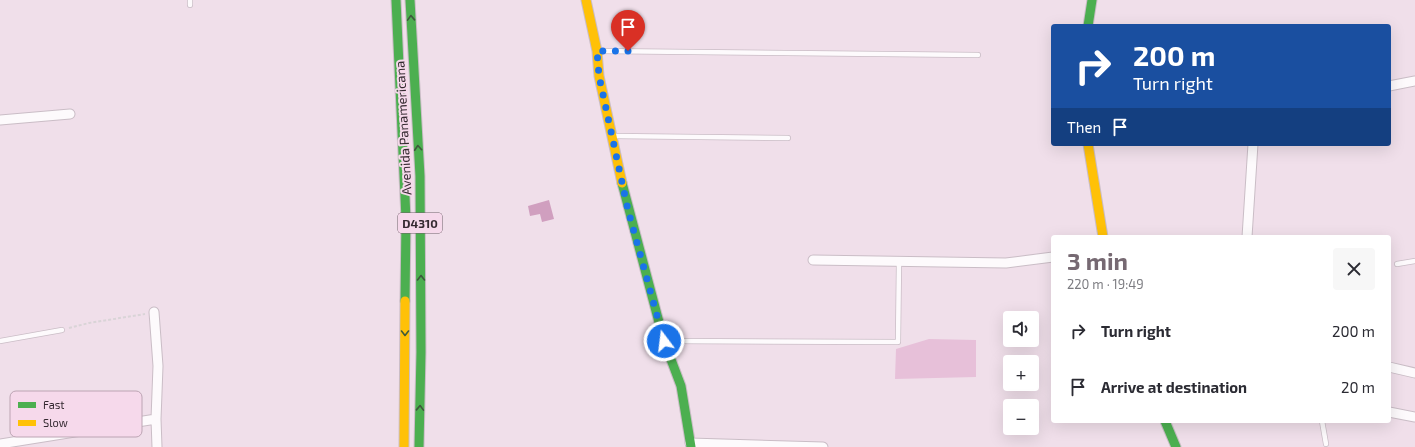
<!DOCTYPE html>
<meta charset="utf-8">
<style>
:root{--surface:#fff;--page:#f7f7f7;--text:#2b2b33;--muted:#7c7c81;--accent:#766972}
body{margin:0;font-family:"Exo 2",sans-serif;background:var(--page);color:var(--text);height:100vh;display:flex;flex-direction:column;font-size:15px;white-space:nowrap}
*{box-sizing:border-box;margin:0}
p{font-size:13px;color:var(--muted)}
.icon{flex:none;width:22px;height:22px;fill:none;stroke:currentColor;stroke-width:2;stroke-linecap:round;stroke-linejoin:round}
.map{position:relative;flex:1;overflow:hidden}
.details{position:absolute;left:1051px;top:235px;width:340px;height:188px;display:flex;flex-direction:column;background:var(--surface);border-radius:4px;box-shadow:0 4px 16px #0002}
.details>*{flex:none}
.hud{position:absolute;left:1051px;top:24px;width:340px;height:122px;border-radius:4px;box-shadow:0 4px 16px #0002;background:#1a4fa0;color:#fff;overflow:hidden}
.controls{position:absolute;left:1003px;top:311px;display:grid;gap:8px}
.controls a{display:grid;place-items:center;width:36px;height:36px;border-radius:4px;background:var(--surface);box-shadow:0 4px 16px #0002;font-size:20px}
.pin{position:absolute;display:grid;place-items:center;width:34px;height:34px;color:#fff;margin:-41px -17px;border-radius:50% 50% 50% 0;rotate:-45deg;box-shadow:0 0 4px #0007}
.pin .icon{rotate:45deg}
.me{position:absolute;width:44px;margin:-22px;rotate:345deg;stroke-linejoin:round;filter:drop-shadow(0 0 3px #0008)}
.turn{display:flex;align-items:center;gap:14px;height:84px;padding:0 16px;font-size:18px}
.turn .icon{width:52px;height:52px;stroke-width:2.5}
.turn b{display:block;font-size:28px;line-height:34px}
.then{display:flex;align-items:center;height:38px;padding:0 16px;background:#0003;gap:8px;font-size:15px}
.round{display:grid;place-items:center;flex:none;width:42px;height:42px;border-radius:4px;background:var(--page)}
.summary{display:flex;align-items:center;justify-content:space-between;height:68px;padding:0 16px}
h1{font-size:24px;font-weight:700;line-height:30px;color:var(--accent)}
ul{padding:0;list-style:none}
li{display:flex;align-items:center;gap:12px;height:56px;padding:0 16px}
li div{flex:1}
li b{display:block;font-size:15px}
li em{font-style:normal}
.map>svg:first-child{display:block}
</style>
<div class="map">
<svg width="1415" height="447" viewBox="0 0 1415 447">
<rect width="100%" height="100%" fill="#f0dfea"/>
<path fill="#e7c0d9" d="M929 339 976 340V377L895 379 896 349Z"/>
<path fill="#d09fbf" d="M549 200 554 219 542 222 540 214 530 216 528 206Z"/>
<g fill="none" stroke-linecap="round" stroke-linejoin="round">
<g stroke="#cabdc6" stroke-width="6">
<path id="lane" d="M190 0V5
M598 51 978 55
M613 136 788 138
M1397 264 1415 261
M0 341 62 330
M666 341 898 342 899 262
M1322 421 1326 444"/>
</g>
<g stroke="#cabdc6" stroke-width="11">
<path id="street" d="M1389 86 1415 81
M0 120 70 114
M1247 237 1253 144
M813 260 1006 263 1053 257
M154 312 158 366 156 419 157 447
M1389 367 1415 373
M1389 412 1415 417
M690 443 823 447
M0 444 156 419"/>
</g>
<g stroke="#cabdc6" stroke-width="11">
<path id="fast" d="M396 0 406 219 405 301
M410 0 420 176 421 352 419 447
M1088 26 1092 0
M622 183 664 341 681 386 691 447
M1165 421 1176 447"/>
</g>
<g stroke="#cabdc6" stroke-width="11">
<path id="slow" d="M586 0 597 51 599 76 622 183
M1088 144 1103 237
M404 447 405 301"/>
</g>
<path stroke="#d9d4d7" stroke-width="2" stroke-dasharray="3 2" stroke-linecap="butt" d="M69 328 89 323 145 314"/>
<use href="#lane" stroke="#fdfafc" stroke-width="4.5"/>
<use href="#street" stroke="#fdfafc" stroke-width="9"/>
<use href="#fast" stroke="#4caf50" stroke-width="9"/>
<use href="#slow" stroke="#ffc107" stroke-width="9"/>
</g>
<defs><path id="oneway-chevron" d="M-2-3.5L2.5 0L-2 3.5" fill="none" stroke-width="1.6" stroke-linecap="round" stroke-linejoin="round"/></defs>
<g stroke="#3d593c">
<use href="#oneway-chevron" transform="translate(411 18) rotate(-92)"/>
<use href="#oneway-chevron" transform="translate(418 148) rotate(-94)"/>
<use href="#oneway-chevron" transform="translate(421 278) rotate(-90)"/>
<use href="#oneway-chevron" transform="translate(405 333) rotate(90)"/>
<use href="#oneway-chevron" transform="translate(420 408) rotate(-88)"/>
</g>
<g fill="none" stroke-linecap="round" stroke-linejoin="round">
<path stroke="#1a73e8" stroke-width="7" stroke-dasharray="0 12.6" d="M628 51H597L599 76 628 210 664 341"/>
</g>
<g text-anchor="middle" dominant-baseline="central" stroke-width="4" stroke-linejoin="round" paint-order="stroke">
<rect fill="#f6d9eb" stroke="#6f5e69" stroke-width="1" x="398" y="213" width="44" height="20" rx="3"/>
<g font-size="12" font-weight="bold" fill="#352a31">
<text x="420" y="223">D4310</text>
</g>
<g font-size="13" fill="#352a31" stroke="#f6d9eb">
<text transform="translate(403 128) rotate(-93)">Avenida Panamericana</text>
</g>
</g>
<rect x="10" y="391" width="132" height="46" rx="6" fill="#f6d9eb" stroke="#bca4b3" stroke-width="1"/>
<rect x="18" y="402" width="18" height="6" fill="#4caf50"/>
<rect x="18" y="420" width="18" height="6" fill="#ffc107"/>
<g font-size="11" fill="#352a31">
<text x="43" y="409">Fast</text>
<text x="43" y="427">Slow</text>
</g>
</svg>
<div class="controls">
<a><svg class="icon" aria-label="sound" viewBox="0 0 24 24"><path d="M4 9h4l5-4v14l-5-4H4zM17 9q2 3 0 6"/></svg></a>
<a>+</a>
<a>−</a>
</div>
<div class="pin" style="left:628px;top:51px;background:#d93025"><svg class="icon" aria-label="arrive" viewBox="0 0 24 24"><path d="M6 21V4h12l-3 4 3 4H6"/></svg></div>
<svg class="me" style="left:664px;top:341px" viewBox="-20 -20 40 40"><circle r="17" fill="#1a73e8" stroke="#fff" stroke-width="3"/><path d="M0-11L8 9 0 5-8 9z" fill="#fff"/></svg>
<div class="hud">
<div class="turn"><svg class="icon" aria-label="right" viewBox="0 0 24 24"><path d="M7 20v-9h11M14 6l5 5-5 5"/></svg><div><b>200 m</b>Turn right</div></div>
<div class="then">Then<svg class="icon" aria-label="arrive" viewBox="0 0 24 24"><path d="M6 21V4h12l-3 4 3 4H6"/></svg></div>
</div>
<section class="details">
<div class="summary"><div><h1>3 min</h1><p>220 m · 19:49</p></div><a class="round"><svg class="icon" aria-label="close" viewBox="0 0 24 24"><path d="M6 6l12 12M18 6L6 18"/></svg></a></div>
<ul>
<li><svg class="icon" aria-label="right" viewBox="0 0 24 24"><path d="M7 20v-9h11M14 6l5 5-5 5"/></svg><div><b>Turn right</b></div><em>200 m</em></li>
<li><svg class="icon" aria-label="arrive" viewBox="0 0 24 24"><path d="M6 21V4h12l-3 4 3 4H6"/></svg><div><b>Arrive at destination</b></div><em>20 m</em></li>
</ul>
</section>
</div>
